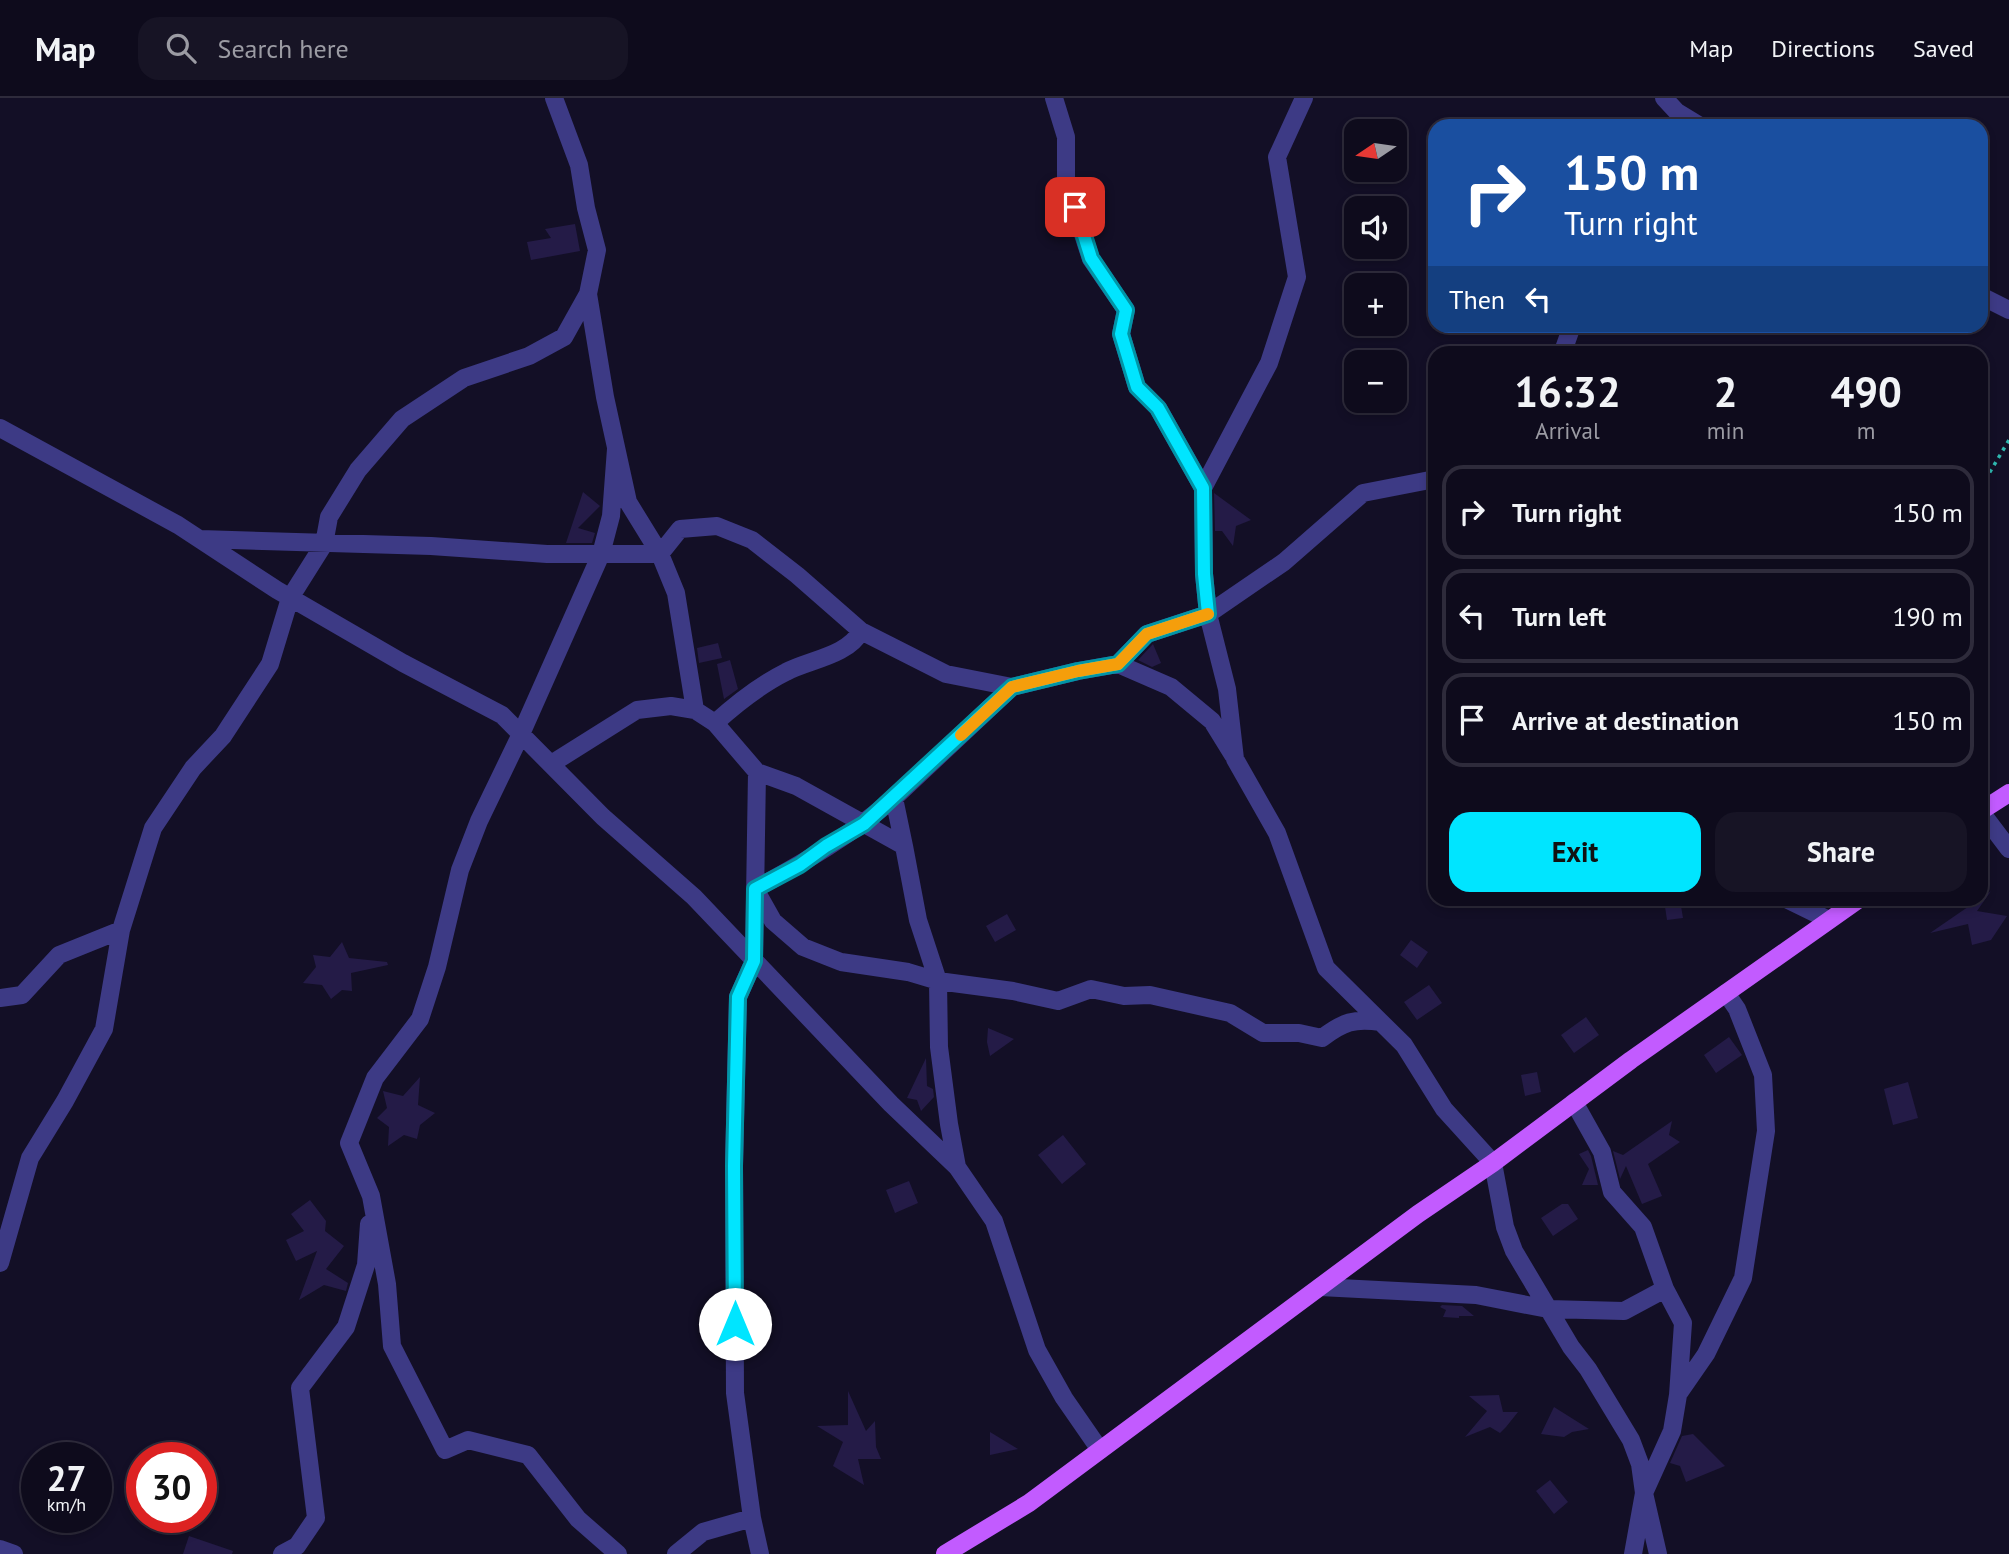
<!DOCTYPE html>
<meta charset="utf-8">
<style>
:root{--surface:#0e0b1c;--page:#171425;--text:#f1f3f6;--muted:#9b9ba3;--line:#2e2b3b;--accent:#00e5ff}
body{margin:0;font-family:"PT Sans",sans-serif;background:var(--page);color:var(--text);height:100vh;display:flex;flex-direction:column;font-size:26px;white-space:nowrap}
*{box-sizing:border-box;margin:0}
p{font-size:23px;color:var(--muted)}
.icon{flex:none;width:38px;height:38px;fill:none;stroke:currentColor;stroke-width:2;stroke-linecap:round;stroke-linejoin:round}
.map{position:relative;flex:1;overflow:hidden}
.details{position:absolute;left:1428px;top:248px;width:560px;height:560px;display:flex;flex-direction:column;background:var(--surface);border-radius:21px;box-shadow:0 4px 10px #0003,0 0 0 2px var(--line)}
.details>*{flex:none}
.top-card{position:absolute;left:1428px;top:21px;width:560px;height:214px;border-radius:21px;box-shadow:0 4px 10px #0003,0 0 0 2px var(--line);background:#1a4fa0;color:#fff;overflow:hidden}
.needle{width:46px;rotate:257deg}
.controls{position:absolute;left:1344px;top:21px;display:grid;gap:14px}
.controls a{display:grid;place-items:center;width:63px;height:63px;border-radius:14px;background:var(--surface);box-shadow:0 4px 10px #0003,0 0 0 2px var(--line);font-size:35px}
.speed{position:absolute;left:21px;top:1344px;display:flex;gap:14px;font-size:35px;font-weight:700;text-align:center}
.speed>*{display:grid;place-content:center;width:91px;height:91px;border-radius:50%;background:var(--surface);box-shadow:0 4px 10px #0003,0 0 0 2px var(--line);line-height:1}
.speed small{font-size:18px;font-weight:400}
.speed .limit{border:10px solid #d22;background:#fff;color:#111}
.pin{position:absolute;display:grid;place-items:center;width:60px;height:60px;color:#fff;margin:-30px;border-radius:14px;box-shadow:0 4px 10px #0006}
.me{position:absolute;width:77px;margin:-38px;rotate:0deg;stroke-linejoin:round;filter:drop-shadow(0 0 5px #0008)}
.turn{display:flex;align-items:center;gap:24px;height:147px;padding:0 21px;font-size:32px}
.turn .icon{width:91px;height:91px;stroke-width:2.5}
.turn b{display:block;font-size:49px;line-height:60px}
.then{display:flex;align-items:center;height:66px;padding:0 21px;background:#0003;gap:14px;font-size:26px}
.eta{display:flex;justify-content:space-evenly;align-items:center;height:119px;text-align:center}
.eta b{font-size:42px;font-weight:800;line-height:49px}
.primary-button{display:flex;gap:14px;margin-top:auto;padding:14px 21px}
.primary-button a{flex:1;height:80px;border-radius:21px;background:var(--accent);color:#111;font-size:28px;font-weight:800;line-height:80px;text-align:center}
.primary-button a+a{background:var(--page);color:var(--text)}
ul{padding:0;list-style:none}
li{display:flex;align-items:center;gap:21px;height:94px;margin:0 14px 10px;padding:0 7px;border:4px solid var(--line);border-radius:21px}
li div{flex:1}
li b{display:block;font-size:26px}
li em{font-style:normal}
header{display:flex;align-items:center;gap:42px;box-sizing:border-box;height:98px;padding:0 35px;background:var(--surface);border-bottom:2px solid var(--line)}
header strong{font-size:33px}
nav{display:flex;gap:38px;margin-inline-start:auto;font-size:24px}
.search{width:490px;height:63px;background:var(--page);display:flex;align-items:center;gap:18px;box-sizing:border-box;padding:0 24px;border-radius:21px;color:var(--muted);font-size:26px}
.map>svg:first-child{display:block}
</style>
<header>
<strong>Map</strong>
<div class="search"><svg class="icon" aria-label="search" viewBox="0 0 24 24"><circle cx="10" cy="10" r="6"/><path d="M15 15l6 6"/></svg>Search here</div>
<nav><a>Map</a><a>Directions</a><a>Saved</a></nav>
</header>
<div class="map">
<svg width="2009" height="1456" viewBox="0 0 2009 1456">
<rect width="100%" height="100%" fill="#130f26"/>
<path fill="#241b47" d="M575 126 580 153 531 162 527 144 551 140 545 131Z
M583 394 600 408 578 430 595 435 592 445H566Z
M1214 395 1251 422 1236 428 1233 448 1222 433H1215Z
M718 545 722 560 699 565 697 550Z
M1153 546 1161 565 1152 569 1138 562Z
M730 562 738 591 724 601 717 566Z
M1991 793 1977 813 2007 818 1991 842 1972 847 1968 826 1930 835 1978 802H1981Z
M1664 802H1680L1683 820 1667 822Z
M1007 816 1016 832 995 844 986 828Z
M1411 842 1428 854 1417 870 1400 857Z
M342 844 349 860 387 864 388 867 351 875 352 893 342 892 331 901 322 887 303 885 316 869 313 857 330 859Z
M1429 887 1442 905 1417 922 1404 904Z
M1586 919 1599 937 1574 955 1561 937Z
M988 930 1014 941 990 958 987 944Z
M1729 939 1742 957 1716 975 1704 957Z
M926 960 927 988 933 991 934 999 921 1013 917 1002 907 1000Z
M1537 974 1541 994 1525 998 1521 977Z
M420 979 418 1007 435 1015 420 1027 417 1041 404 1037 388 1048 389 1029 377 1020 387 1010 383 993 403 998Z
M1908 984 1918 1020 1893 1027 1884 991Z
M1672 1023 1669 1037 1680 1044 1648 1066 1662 1098 1642 1106 1626 1068 1620 1081 1613 1053 1623 1057Z
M1063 1037 1086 1066 1062 1086 1038 1057Z
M1588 1052 1591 1058 1598 1087H1582L1589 1071 1579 1056Z
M909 1083 918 1105 895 1115 886 1092Z
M310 1102 326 1123 325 1133 344 1148 326 1171 348 1185 346 1193 324 1187 299 1202 317 1153 296 1163 286 1142 304 1133 291 1116Z
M1562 1106H1568L1578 1121 1553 1138 1541 1120Z
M1442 1207 1462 1208 1474 1218H1459V1220L1443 1219 1446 1212 1440 1209Z
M848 1293 866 1333 875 1323 876 1349 881 1361H858L864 1387 833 1368 843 1344 817 1328 848 1327Z
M1499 1297 1503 1314H1518L1506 1329 1500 1335 1490 1329 1465 1339 1487 1313 1469 1298Z
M1554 1309 1589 1331 1572 1334 1564 1339 1541 1336Z
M990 1334 1018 1351 990 1357Z
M1693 1336 1725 1368 1686 1384 1680 1368 1670 1365 1682 1338Z
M1550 1382 1568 1404 1554 1416 1536 1393Z
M189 1438 233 1453 232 1456H183Z"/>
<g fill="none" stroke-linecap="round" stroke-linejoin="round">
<path stroke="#2fb8b0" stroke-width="3.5" stroke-dasharray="3.5 5" stroke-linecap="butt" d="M1981 389 2009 342"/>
<path stroke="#3d3a85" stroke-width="18" d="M554 0 579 67 586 110 597 152 588 196 605 299 628 404 660 456 676 495 695 612
M1664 0 1677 14 1700 28
M1981 198 2009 212
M1562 256 1572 228
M0 330 178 427 277 492 403 565 502 617 603 719 694 799 891 1006 957 1069 994 1123 1037 1252 1064 1300 1100 1352
M616 351 611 418 601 456 521 636 479 723 460 772 437 869 420 921 375 980 349 1045 371 1098 387 1186 392 1248 445 1352 468 1342 528 1357 578 1421 618 1456
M1435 381 1363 395 1284 464 1208 516 1227 591 1235 661 1277 735 1326 870 1404 947 1444 1011 1493 1065 1505 1129 1514 1153 1571 1249 1588 1271 1631 1342 1640 1366 1644 1395 1633 1456
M1203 390 1269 265 1297 179 1277 59 1304 0
M200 441 431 448 547 456H660L680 431 717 428 752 442 797 477 861 533 946 576 1012 589
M1118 566 1171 589 1212 623 1233 657
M715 625C736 606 760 587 786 574 808 562 848 558 861 533
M551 666 637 612 671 608 695 612 715 625 757 674 796 688 904 748 918 822 938 883 939 949 949 1026 957 1069
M757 674 754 863 738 899 734 1068 735 1295 752 1420 760 1456
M894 700C853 736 803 765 755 791L773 823 803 849 841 864 908 874 938 883 1013 893 1058 903 1091 891 1124 898 1150 897 1230 915 1263 935H1299L1322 940C1343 924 1354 920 1381 924
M1981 714 2009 751
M904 748 894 700 1012 589 1078 573 1118 566 1147 536 1208 516 1204 476 1203 390 1158 310 1137 289 1121 236 1126 212 1091 161 1066 84V39L1054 0
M1788 802 1829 822
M0 900 22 897 59 857 121 832 153 730 193 670 223 638 270 566 290 500 324 446 329 419 358 372 402 321 464 280 529 258 564 239 588 196
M1574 1004 1602 1054 1612 1094 1643 1129 1665 1191 1683 1225 1678 1297 1672 1333 1644 1395 1658 1456
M0 1165 30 1060 65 1003 104 931 121 832
M1320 1189 1476 1197 1548 1211 1624 1213 1665 1191
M1679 1295 1706 1256 1743 1180 1766 1033 1763 977 1737 911 1726 895
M0 1451 14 1456
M282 1456 297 1448 316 1420 300 1290 346 1229 366 1167 369 1126
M676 1456 703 1434 752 1420"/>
<path stroke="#c25bff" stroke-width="18" d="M1981 713 2009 695
M945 1456 1029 1405 1418 1116 1493 1065 1631 962 1858 802"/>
</g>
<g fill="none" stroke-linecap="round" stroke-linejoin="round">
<g stroke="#0095a6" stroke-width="18">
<path id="route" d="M735 1226 734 1068 738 899 754 863 755 791 800 767 826 748 864 726 1012 589 1078 573 1118 566 1147 536 1208 516 1204 476 1203 390 1158 310 1137 289 1121 236 1126 212 1091 160 1075 109"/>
</g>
<use href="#route" stroke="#00e5ff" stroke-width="12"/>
<path stroke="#f59e0b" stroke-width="12" d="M961 637 1012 589 1078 573 1118 566 1147 536 1208 516"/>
</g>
</svg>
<div class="controls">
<a><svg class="needle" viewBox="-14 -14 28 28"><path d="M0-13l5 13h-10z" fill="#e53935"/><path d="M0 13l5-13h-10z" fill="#9b9ba3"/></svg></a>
<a><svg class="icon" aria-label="sound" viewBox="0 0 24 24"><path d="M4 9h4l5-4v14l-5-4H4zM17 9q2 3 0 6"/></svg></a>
<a>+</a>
<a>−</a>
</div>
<div class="speed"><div>27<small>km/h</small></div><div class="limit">30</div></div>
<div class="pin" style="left:1075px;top:109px;background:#d93025"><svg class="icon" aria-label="arrive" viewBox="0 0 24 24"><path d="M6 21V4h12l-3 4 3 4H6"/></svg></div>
<svg class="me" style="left:735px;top:1226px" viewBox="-20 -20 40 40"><circle r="19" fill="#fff"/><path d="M0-13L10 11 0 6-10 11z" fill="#00e5ff"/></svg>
<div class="top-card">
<div class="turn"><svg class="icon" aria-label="right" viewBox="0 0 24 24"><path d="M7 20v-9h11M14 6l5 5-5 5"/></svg><div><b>150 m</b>Turn right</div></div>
<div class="then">Then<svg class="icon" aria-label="left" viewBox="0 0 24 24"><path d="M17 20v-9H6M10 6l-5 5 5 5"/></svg></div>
</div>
<section class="details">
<div class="eta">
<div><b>16:32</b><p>Arrival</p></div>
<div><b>2</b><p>min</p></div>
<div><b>490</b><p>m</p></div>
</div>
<ul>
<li><svg class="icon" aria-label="right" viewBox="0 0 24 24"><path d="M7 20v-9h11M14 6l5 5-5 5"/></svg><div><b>Turn right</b></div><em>150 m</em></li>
<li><svg class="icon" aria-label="left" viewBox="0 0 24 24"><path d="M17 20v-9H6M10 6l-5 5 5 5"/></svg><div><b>Turn left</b></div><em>190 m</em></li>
<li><svg class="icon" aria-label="arrive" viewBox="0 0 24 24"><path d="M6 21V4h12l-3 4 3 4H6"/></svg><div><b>Arrive at destination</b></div><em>150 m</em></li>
</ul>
<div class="primary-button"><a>Exit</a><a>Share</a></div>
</section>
</div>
